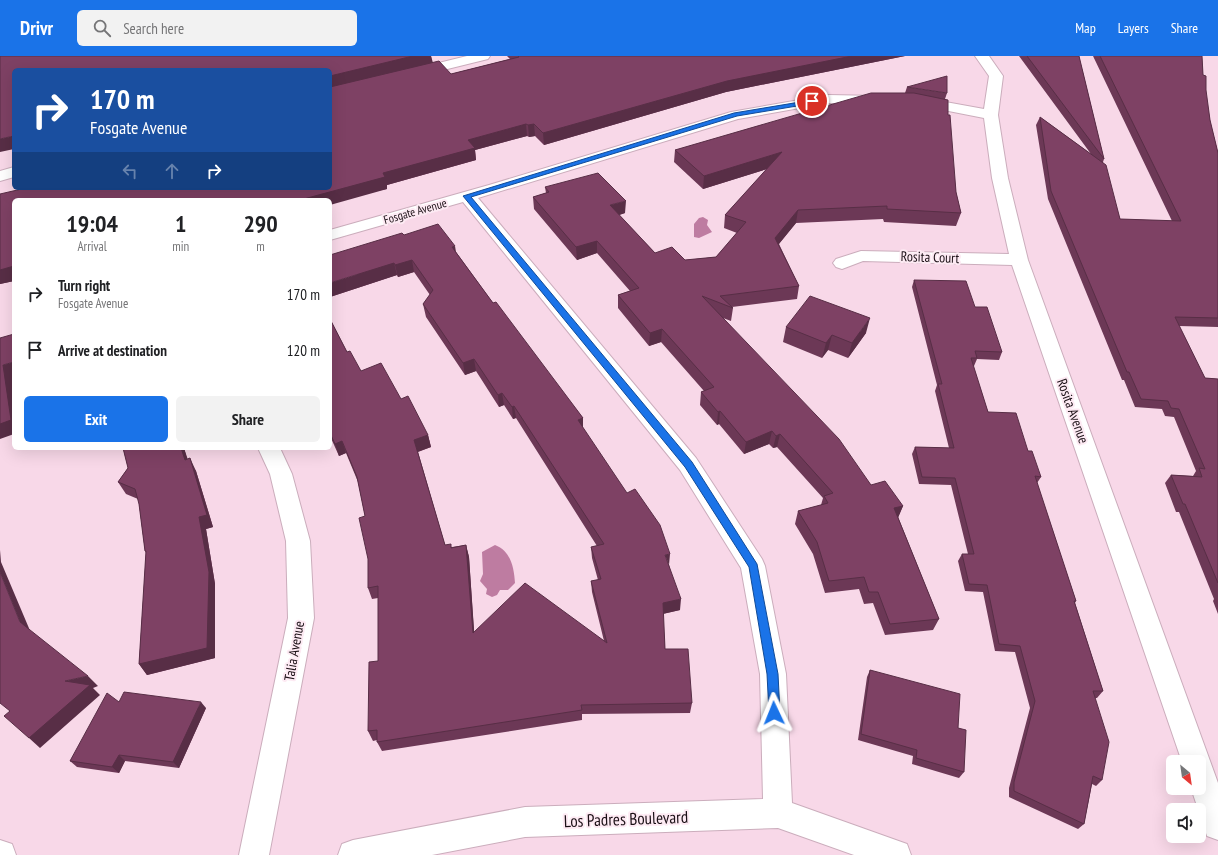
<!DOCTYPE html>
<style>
:root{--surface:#fff;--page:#f2f2f2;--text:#202124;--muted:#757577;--accent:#1a73e8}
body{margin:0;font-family:"PT Sans Narrow",sans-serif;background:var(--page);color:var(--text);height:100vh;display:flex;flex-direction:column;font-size:15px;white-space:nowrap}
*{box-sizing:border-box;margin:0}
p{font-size:13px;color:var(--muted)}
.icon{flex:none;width:22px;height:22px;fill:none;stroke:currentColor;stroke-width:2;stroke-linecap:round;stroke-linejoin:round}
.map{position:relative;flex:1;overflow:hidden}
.drawer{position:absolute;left:12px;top:142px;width:320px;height:252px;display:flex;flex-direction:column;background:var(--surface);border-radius:6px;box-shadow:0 4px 16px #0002}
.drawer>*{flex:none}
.hud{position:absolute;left:12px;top:12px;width:320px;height:122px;border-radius:6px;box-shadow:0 4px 16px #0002;background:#1a4fa0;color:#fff;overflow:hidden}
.needle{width:26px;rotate:151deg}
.buttons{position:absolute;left:1166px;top:699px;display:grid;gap:8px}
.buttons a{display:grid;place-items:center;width:40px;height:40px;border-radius:6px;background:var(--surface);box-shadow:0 4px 16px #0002;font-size:20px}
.pin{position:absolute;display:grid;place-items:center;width:34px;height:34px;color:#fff;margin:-17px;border:2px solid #fff;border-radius:50%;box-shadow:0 1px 4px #0007}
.me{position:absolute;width:44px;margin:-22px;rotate:358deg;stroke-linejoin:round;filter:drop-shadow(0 0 3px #0008)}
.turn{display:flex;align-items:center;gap:14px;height:84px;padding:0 12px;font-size:18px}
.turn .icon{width:52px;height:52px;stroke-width:2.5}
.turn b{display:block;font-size:28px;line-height:34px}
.lanes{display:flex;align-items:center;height:38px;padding:0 12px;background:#0003;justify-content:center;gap:20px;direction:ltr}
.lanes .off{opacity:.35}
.eta{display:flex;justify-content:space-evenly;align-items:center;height:68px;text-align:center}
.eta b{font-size:24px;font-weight:600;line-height:28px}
.action{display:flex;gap:8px;margin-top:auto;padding:8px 12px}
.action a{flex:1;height:46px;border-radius:6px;background:var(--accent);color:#fff;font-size:16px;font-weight:600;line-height:46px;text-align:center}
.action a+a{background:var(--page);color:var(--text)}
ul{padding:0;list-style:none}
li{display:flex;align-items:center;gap:12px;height:56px;padding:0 12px}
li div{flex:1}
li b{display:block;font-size:15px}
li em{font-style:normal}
header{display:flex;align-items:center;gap:24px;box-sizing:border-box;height:56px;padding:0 20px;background:var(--accent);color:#fff}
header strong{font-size:19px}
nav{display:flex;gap:22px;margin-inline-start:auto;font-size:14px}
.search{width:280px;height:36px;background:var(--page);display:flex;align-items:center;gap:10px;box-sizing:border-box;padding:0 14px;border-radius:6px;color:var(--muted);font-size:15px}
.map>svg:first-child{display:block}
</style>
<header>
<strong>Drivr</strong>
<div class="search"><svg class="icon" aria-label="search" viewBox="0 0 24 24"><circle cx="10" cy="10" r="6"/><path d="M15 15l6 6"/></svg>Search here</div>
<nav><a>Map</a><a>Layers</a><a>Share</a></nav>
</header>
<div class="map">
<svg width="1218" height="799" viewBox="0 0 1218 799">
<rect width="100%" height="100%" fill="#f8d8e8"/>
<path fill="#be7ca1" d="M703 161 708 164 707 169 712 176 699 182 694 181V168L699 162Z
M495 489C511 495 514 512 515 527L508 534H500L497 539 492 541 486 538 487 533 480 525 483 518 482 496Z"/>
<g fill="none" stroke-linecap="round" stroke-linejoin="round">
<g stroke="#cbadbc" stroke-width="2">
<path id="minor" d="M467 0H490L488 3 415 21 410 20 408 17 410 14Z
M975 0H989L1003 20 998 59 1008 122 1028 204 1218 727V784L1207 780 1191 732H1199V706H1182L1012 209 863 205 842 213 836 211 833 207 836 203 861 195 1009 198 992 122 984 62 918 49 913 48 911 45 913 42 918 41 984 53 989 20Z
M828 39 880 40 885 41 887 44 885 47 880 48 828 47 738 63 478 142 696 402 762 503 765 510 786 618 792 747 907 788 911 799H854L778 772 525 781 432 799H338L342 788 353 784 525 751 763 743 760 618 741 512 680 414 463 146 330 184V174L489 129 731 56Z
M14 111V121L0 125V115Z
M258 392H280L292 418 310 485 314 562 269 799H239L288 562 286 485 270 418Z
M0 784 12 788 16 799H0Z"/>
</g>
<use href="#minor" fill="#fff" fill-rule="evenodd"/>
</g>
<path fill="#6c3856" d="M0 0H431L432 6 451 18 510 3 507 0H905L726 36 544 89 535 80 529 81 527 80 475 94 476 104 387 129V133L330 144H14V225L0 228V138L330 132Z
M1019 0H1079L1104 103 1103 106 1120 163 1172 165 1093 0H1202L1203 19 1210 64 1218 97V271L1179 270 1205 322 1218 323V558L1213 545 1214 543 1179 456H1176L1165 427 1171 419 1193 420 1196 415 1174 361 1165 360 1162 353 1135 351 1124 324H1122L1048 143 1036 69 1040 61 1091 98Z
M907 31 947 37 945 43 948 59 956 136 961 157 956 170 884 166 883 163 796 167 779 188 799 230 797 243 732 251 733 252 731 265 723 262 871 429 903 450 898 461 939 563 933 574 885 579 873 547 864 548 859 533 825 537 813 498 795 468 798 455 821 449 823 442 777 391 773 392 769 388 744 398 719 368 717 369 700 349 701 336 704 335 661 286 649 290 618 252V239L630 235 597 197 577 204 534 153 533 141 546 137 545 131 625 157 619 159 655 197 685 204 716 201 737 177 724 172 725 159 767 113 703 133 674 106 675 94 905 37Z
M404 179 456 196 493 247 583 362V372L669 509 680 554 663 558 665 593 692 647 690 657 582 658V664L382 695 377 686V684L373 685 368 675 378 605V542L372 543 368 532V503L365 460 358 426 346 397 339 400 330 380V263L347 296 361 315 401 343 428 379 431 391 418 396 445 489 452 491 466 489 469 501 474 576 604 585 592 536 591 525 598 524 592 502 591 491 597 490 516 362 513 363 504 349 499 351 476 315 465 319 426 261 423 248 430 239 414 216 398 221 397 219 330 241Z
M914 224 975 251 1002 296 999 304 977 303 974 310H973L988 356 1028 395 1041 421 1037 427 1076 545 1075 547 1103 635 1097 642H1095L1102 724 1096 730 1092 728 1084 768 1078 773 1009 741V732L1030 652 1015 596 995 595 983 536 965 535 958 505 962 498H968L951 429 919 428 912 398 915 391 949 392 935 335 937 329 912 231Z
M786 271 866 277 848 302 828 294 822 302 783 286Z
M123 392H184L187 403 196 415 213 471 206 473 215 528V602L147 619 139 608 146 497 145 495 139 448 138 443 126 438 118 426 128 412Z
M870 614 958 672 964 716 959 722 912 708 913 700 858 684 867 621Z
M119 646 206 652 179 712 125 705 119 717 77 711 70 705Z"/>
<path fill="#582e46" d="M413 0H431L433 7 330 32V20Z
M852 0H905L726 36 544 89 543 77 727 25Z
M526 68 527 80 475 94 476 104 387 129V133L330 149V144H300L383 117 468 84Z
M534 68 535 80 529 81 528 69Z
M14 80V93L0 96V83Z
M782 96 780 109 703 133 704 120Z
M626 145 625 157 610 162V149Z
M798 154 796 167 773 195 775 182Z
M597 185V197L577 204 576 191Z
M455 190 457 202 452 191Z
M412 204 414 216 398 221 395 209Z
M394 207 397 219 330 241V227Z
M14 210V225L0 228V214Z
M870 262 866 277 848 302 852 287Z
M662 273 661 286 649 290 650 277Z
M832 279 828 294 822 302 826 287Z
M474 303 476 315 465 319 463 307Z
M14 306V321H12L14 335V378L0 383V368L3 309Z
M502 337 504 349 499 351 498 339Z
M514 350 516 362 513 363 512 351Z
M720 355 719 368 717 369 718 356Z
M583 362V374L578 364Z
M772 375 769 388 744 398 746 386Z
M780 378 777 391 773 392 776 380Z
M428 379 431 391 417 396 414 384Z
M342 385 346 397 339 400 335 388Z
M181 392H184L192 416 185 404Z
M190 402 196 415 213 471 206 473 215 528V602L147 619 139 608Z
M903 450 898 462 894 452Z
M466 489 469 501 475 588 473 577Z
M0 494 1 506 31 577 20 566 0 516Z
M670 498 669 509 665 499Z
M681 543 680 554 662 558 663 547Z
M88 620 98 630 93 632 100 639 40 692 29 682 65 625Z
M201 646 206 652 179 712 173 706Z
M119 699 125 705 119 717 112 711Z"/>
<path fill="#7e4164" stroke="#582e46" d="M0 0H413L330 20V14H14V80L0 83Z
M518 0H852L727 25 543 77 534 68 528 69 526 68 468 84 475 92 383 117 385 121 300 144H14V210L0 214V138L26 132H330V31L439 5 451 18 519 1Z
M1027 0H1079L1104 103Z
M1100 0H1202L1203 19 1206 20V34L1210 64 1218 97V262L1175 261 1205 322 1218 323V527L1185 448H1183L1171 419 1202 421 1199 412 1205 413 1179 353 1171 352 1168 345 1141 343 1129 316H1127L1051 135 1040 61 1106 109 1120 163 1181 165Z
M947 20V37L907 31Z
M871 37H914L948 44V59H950L956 136 961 157 887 153V150L798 154 775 182 799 230 720 240 733 252 702 240 839 383 871 429 885 425 903 450 894 452 939 563 890 568 878 536H869L864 521 829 525 817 486 798 455 828 447 824 440 833 437 780 378 776 380 772 375 746 386 720 355 718 356 701 336 714 331 662 273 650 277 618 239 639 232 597 185 576 191 533 141 549 136 545 131 598 117 626 145 610 149 655 197 672 191 685 204 716 201 746 166 725 159 782 96 704 120 675 94Z
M438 168 455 190 452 191 493 247 496 246 583 362 578 364 627 437 635 433 660 469 670 498 665 499 681 543 663 547 665 593H688L692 647 581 649 582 654 377 686V674L368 675 369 606 378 605V530L368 532V503L359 462 365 460 357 421 342 385 335 388 330 377V263L347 296 350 295 361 315 381 307 401 343 408 340 428 379 414 384 445 489 451 488V492L466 489 473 577 525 527 607 587 591 525 601 523 591 491 604 488 514 350 512 351 502 337 498 339 474 303 463 307 423 248 433 234 412 204 395 209 394 207 330 227V199L402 177 404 179Z
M914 224 966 225 975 251H987L1002 296 975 295 977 302H971L988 356 1016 357 1028 395H1032L1041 421 1035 420 1076 545H1074L1103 635H1093L1109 686 1102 724 1093 720 1084 768 1014 735V726L1035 645 1020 590 999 588 987 529 969 528 962 498H974L955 422 922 421 915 391 954 392 938 328H942Z
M810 240 870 262 852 287 832 279 826 287 786 271Z
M14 278V306L3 309 11 364 0 368V282Z
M123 392H181L185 404 190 402 207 459 199 461 209 516 207 592 139 608 146 495H145L139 448 135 433 118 426 128 412Z
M0 516 20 566 88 620 65 625 90 629 29 682 4 660 10 655 0 647Z
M870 614 960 638 958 672 966 674 964 716 916 702 917 694 861 678Z
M124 636 201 646 173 706 119 699 112 711 70 705 107 637 119 646Z"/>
<path fill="#1a73e8" stroke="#114b97" d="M812 44H815V47L737 60 471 141 692 406 757 508 778 618 780 657 778 660 774 662 770 660 769 657 767 618 749 511 685 411 463 140 734 57Z"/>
<g text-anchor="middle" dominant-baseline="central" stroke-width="4" stroke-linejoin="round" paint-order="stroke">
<g font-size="12" fill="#1b1016" stroke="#fdeaf3">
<text transform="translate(415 155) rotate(-16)">Fosgate Avenue</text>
</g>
<g font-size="14" fill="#1b1016" stroke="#fdeaf3">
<text transform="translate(930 201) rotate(2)">Rosita Court</text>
<text transform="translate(1073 355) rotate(70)">Rosita Avenue</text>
<text transform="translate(294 595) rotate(-80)">Talia Avenue</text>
</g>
<g font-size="17" fill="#1b1016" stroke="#fdeaf3">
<text transform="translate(626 763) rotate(-2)">Los Padres Boulevard</text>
</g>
</g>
</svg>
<div class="buttons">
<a><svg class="needle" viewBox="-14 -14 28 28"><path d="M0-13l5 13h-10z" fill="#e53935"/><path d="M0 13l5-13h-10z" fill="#757577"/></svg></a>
<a><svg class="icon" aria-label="sound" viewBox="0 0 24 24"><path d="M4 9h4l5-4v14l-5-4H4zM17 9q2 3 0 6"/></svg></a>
</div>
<div class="pin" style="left:812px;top:45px;background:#d93025"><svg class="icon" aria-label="arrive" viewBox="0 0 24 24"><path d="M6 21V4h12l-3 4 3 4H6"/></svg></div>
<svg class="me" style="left:774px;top:657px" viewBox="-20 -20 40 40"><path d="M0-17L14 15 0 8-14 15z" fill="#1a73e8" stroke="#fff" stroke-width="4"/></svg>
<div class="hud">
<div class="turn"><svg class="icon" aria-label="right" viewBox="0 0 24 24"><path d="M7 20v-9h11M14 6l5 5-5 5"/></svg><div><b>170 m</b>Fosgate Avenue</div></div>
<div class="lanes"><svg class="icon off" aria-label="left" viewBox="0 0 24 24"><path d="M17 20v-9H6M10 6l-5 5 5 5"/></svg><svg class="icon off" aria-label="ahead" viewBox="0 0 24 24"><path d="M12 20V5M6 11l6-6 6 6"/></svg><svg class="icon" aria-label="right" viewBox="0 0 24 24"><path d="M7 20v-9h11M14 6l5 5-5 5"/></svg></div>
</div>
<section class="drawer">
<div class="eta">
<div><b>19:04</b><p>Arrival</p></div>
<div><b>1</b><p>min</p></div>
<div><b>290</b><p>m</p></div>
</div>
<ul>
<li><svg class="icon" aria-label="right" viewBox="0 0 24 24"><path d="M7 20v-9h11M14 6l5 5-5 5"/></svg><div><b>Turn right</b><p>Fosgate Avenue</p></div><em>170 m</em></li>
<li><svg class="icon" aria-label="arrive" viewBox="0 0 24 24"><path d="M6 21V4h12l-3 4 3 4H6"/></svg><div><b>Arrive at destination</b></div><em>120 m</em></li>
</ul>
<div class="action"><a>Exit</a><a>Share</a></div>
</section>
</div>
